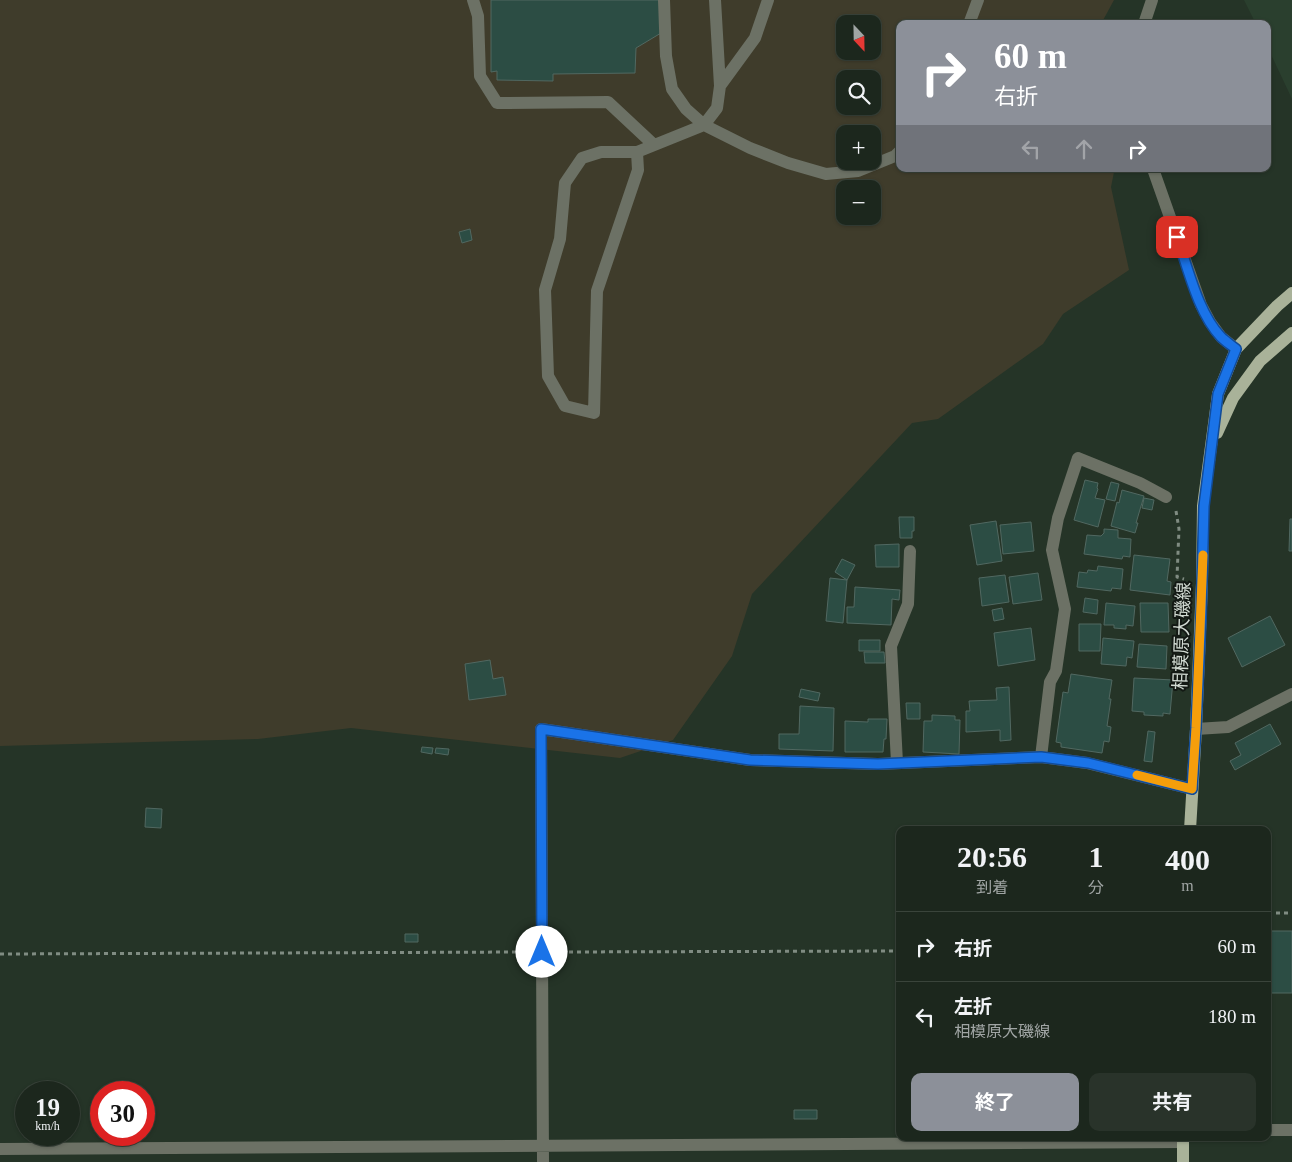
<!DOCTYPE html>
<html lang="ja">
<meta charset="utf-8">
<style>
:root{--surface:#1c271d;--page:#29332a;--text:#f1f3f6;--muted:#a0a5a4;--line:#3a443b;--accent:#8c9099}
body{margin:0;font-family:"Times New Roman","Noto Sans JP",serif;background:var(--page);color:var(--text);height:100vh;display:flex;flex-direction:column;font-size:19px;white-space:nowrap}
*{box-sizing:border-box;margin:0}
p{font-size:16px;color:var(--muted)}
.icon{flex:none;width:28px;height:28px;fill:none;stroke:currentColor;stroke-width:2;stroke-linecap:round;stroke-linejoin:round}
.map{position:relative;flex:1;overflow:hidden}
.details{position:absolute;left:896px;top:826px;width:375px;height:315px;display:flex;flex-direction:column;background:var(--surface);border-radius:10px;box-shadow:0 1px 4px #0004,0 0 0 1px var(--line)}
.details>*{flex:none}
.banner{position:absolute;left:896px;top:20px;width:375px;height:152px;border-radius:10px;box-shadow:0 1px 4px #0004,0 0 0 1px var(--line);background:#8c9099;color:#fff;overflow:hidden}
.needle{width:32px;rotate:158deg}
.tools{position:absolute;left:836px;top:15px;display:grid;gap:10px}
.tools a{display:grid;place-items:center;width:45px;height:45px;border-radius:10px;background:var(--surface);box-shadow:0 1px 4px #0004,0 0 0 1px var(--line);font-size:25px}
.speed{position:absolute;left:15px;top:1081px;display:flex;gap:10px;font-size:25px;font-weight:700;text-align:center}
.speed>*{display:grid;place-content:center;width:65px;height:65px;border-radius:50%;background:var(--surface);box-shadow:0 1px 4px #0004,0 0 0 1px var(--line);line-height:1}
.speed small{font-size:12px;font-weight:400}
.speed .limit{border:8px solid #d22;background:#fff;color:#111}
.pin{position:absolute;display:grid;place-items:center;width:42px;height:42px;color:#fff;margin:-21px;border-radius:10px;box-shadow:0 2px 8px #0006}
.me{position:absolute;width:55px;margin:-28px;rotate:0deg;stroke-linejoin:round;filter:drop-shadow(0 0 4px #0008)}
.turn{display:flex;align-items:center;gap:18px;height:105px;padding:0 15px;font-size:22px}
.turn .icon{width:65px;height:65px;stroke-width:2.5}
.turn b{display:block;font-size:35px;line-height:42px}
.lanes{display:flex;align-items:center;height:48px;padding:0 15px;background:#0003;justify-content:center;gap:25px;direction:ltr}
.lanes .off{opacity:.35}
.eta{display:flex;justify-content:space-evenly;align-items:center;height:85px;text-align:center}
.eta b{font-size:30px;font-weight:700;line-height:35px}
.cta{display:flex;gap:10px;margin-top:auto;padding:10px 15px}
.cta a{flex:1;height:58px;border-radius:10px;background:var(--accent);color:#fff;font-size:20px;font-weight:700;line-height:58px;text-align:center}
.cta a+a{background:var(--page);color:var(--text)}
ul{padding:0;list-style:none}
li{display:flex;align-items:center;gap:15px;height:70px;padding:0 15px;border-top:1px solid var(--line)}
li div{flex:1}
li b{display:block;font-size:19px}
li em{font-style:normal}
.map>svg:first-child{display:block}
</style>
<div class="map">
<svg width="1292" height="1162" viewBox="0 0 1292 1162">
<rect width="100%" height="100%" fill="#253427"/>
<path fill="#2a3f2e" d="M1244 0H1292V99L1268 48V24H1256Z"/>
<path fill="#3f3c2b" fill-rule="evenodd" d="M0 0H1114L1101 24H900V169H1114V172L1111 187 1129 270 1063 314 1043 344 938 419 912 423 752 594 732 656 673 740 620 758 351 728 258 739 0 746ZM845 24H872V51H845ZM845 79H872V106H845ZM845 134H872V161H845ZM845 189H872V216H845Z"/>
<path fill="#2c4d44" stroke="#516861" d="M491 0H661V33L636 48 635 73 553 74V81L497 80V71L491 72Z
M470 229 472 240 462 243 459 232Z
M1085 480 1098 483 1097 488 1098 489 1095 498 1105 500 1098 527 1074 520Z
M1111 482 1119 484 1115 501 1106 499Z
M1122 490 1144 496 1136 523H1138L1135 533 1111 526 1117 502 1119 503Z
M1144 498 1154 500 1152 510 1142 508Z
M899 517H914V531H912V538H900Z
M1290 519H1292V551H1289Z
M996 521 1002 561 977 565 970 525Z
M1031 522 1034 551 1003 554 1000 525Z
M1104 529 1118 530V538L1131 539 1130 557 1123 556 1122 559 1084 554 1087 535 1101 536 1104 533Z
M899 544V567H876L875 545Z
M1134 555 1170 559 1167 581 1171 582 1170 595 1130 590Z
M842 559 855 565 847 580 835 572Z
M1098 566 1123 569 1121 589 1112 588 1111 591 1077 587 1079 572 1087 573 1088 570 1097 571Z
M1038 573 1042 600 1013 604 1009 577Z
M1005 575 1009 602 982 606 979 578Z
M830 578 847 580 843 623 826 621Z
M855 587 900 590 899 600 892 599 891 625 847 623V607H854Z
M1085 598 1098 600 1097 614 1083 612Z
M1106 603 1135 606 1133 626 1126 625V629L1114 628V625H1104Z
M1140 603H1168L1169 632H1141Z
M1002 608 1004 619 994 621 992 610Z
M1270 616 1285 645 1242 667 1228 638Z
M1079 624H1101L1100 651H1079Z
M1031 628 1035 660 998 666 994 633Z
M1103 638 1134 641 1132 658 1127 657 1126 666 1101 664Z
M859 640H880V651H859Z
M1139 644 1167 646 1166 669 1137 667Z
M864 652H884L885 663H865Z
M490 660 493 679 503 677 506 695 469 700 465 664Z
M1071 674 1112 680 1109 699H1111L1107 726 1111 727 1109 742 1104 741 1102 753 1061 747V743L1056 742 1063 692 1068 693Z
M1134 678 1173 680 1170 714 1163 713V716L1144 715V712L1132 711Z
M1009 687 1011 740 1000 741V730L966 732V711H970L969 701 997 700 996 688Z
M801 689 820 693 818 701 799 697Z
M906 703H920V719H907Z
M800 706 834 708 833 751 779 749V734H799Z
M932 715 955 716V720H960L959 754 923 752 924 721H932Z
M868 719H887L886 739H884L883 752H845V721L868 722Z
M1270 724 1281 744 1235 770 1230 761 1241 755 1235 743Z
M1148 731 1155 732 1152 762 1144 761Z
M422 747 433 748 432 754 421 752Z
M436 748 449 749 448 755 435 753Z
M146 808 162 809 161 828 145 827Z
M1268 931H1292V993H1268Z
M405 934H418V942H405Z
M794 1110H817V1119H794Z"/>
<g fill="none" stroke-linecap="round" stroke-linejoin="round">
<path stroke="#808c82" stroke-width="3" stroke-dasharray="4 4" stroke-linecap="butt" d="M1176 511 1179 529 1177 577 1184 579
M1268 913H1292
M561 952 900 951
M0 954 524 952"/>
<path stroke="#6c7165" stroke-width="12" d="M473 0 478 16 480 76 497 103 608 102 654 145
M664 0 666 56 672 89 686 109 704 125 750 148 788 163 826 174 858 171 895 156 900 151
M969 24 978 0
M1144 24 1152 0
M720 86 755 38 768 0
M637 152 638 170 597 291 594 413 565 406 548 376 545 290 560 239 565 183 582 158 601 152H637L704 125 717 108 720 86 715 0
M1153 169 1201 305 1210 322 1221 337 1236 349
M1196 729 1228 727 1292 694
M1041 757 1050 682 1056 671 1065 609 1052 550 1058 518 1078 458 1140 483 1166 497
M897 763 891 646 908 604 910 551
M1268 1130H1292
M0 1149 1183 1142
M543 1162 541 729 750 760 878 764 1041 757 1087 763 1192 789"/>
<path stroke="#a9b299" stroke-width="12" d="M1217 433 1233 398 1260 361 1292 333
M1190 830 1196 729 1202 583 1203 506 1218 394 1236 349 1277 306 1292 293
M1183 1162V1138"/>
</g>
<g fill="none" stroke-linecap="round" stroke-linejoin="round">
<g stroke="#114b97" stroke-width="12">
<path id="route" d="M542 952 541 729 750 760 878 764 1041 757 1088 763 1192 789 1196 728 1201 619 1204 506 1218 394 1236 349C1231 345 1225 341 1221 337 1198 313 1188 268 1177 237"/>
</g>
<use href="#route" stroke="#1a73e8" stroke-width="9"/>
<path stroke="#f59e0b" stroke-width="9" d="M1137 775 1192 789 1196 728 1203 555"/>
</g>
<g text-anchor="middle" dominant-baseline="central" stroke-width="4" stroke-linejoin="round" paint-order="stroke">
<g font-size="18" fill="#d1dad2" stroke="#131914">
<text transform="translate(1182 636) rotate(-88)">相模原大磯線</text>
</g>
</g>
</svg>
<div class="tools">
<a><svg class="needle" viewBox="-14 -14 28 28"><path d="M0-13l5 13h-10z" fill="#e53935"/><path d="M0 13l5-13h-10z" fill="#a0a5a4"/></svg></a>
<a><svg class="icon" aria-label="search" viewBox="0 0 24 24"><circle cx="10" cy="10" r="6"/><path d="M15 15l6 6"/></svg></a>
<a>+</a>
<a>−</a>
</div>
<div class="speed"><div>19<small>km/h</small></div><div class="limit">30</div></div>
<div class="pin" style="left:1177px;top:237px;background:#d93025"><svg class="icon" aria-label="arrive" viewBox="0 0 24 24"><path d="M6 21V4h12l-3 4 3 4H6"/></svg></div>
<svg class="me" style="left:542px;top:952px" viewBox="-20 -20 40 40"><circle r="19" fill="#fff"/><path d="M0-13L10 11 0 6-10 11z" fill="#1a73e8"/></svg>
<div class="banner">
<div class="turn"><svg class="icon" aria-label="right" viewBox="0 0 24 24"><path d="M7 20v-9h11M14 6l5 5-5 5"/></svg><div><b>60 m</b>右折</div></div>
<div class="lanes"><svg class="icon off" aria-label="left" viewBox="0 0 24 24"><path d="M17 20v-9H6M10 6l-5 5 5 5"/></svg><svg class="icon off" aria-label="ahead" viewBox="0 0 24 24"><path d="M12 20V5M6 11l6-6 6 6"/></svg><svg class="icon" aria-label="right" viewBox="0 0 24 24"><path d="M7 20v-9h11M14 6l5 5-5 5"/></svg></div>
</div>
<section class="details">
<div class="eta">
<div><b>20:56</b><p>到着</p></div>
<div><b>1</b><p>分</p></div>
<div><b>400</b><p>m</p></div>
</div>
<ul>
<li><svg class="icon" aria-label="right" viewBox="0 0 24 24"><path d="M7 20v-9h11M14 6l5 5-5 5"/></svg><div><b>右折</b></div><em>60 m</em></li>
<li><svg class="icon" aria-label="left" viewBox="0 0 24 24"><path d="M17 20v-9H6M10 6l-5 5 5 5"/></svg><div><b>左折</b><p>相模原大磯線</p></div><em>180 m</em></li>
</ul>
<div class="cta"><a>終了</a><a>共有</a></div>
</section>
</div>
